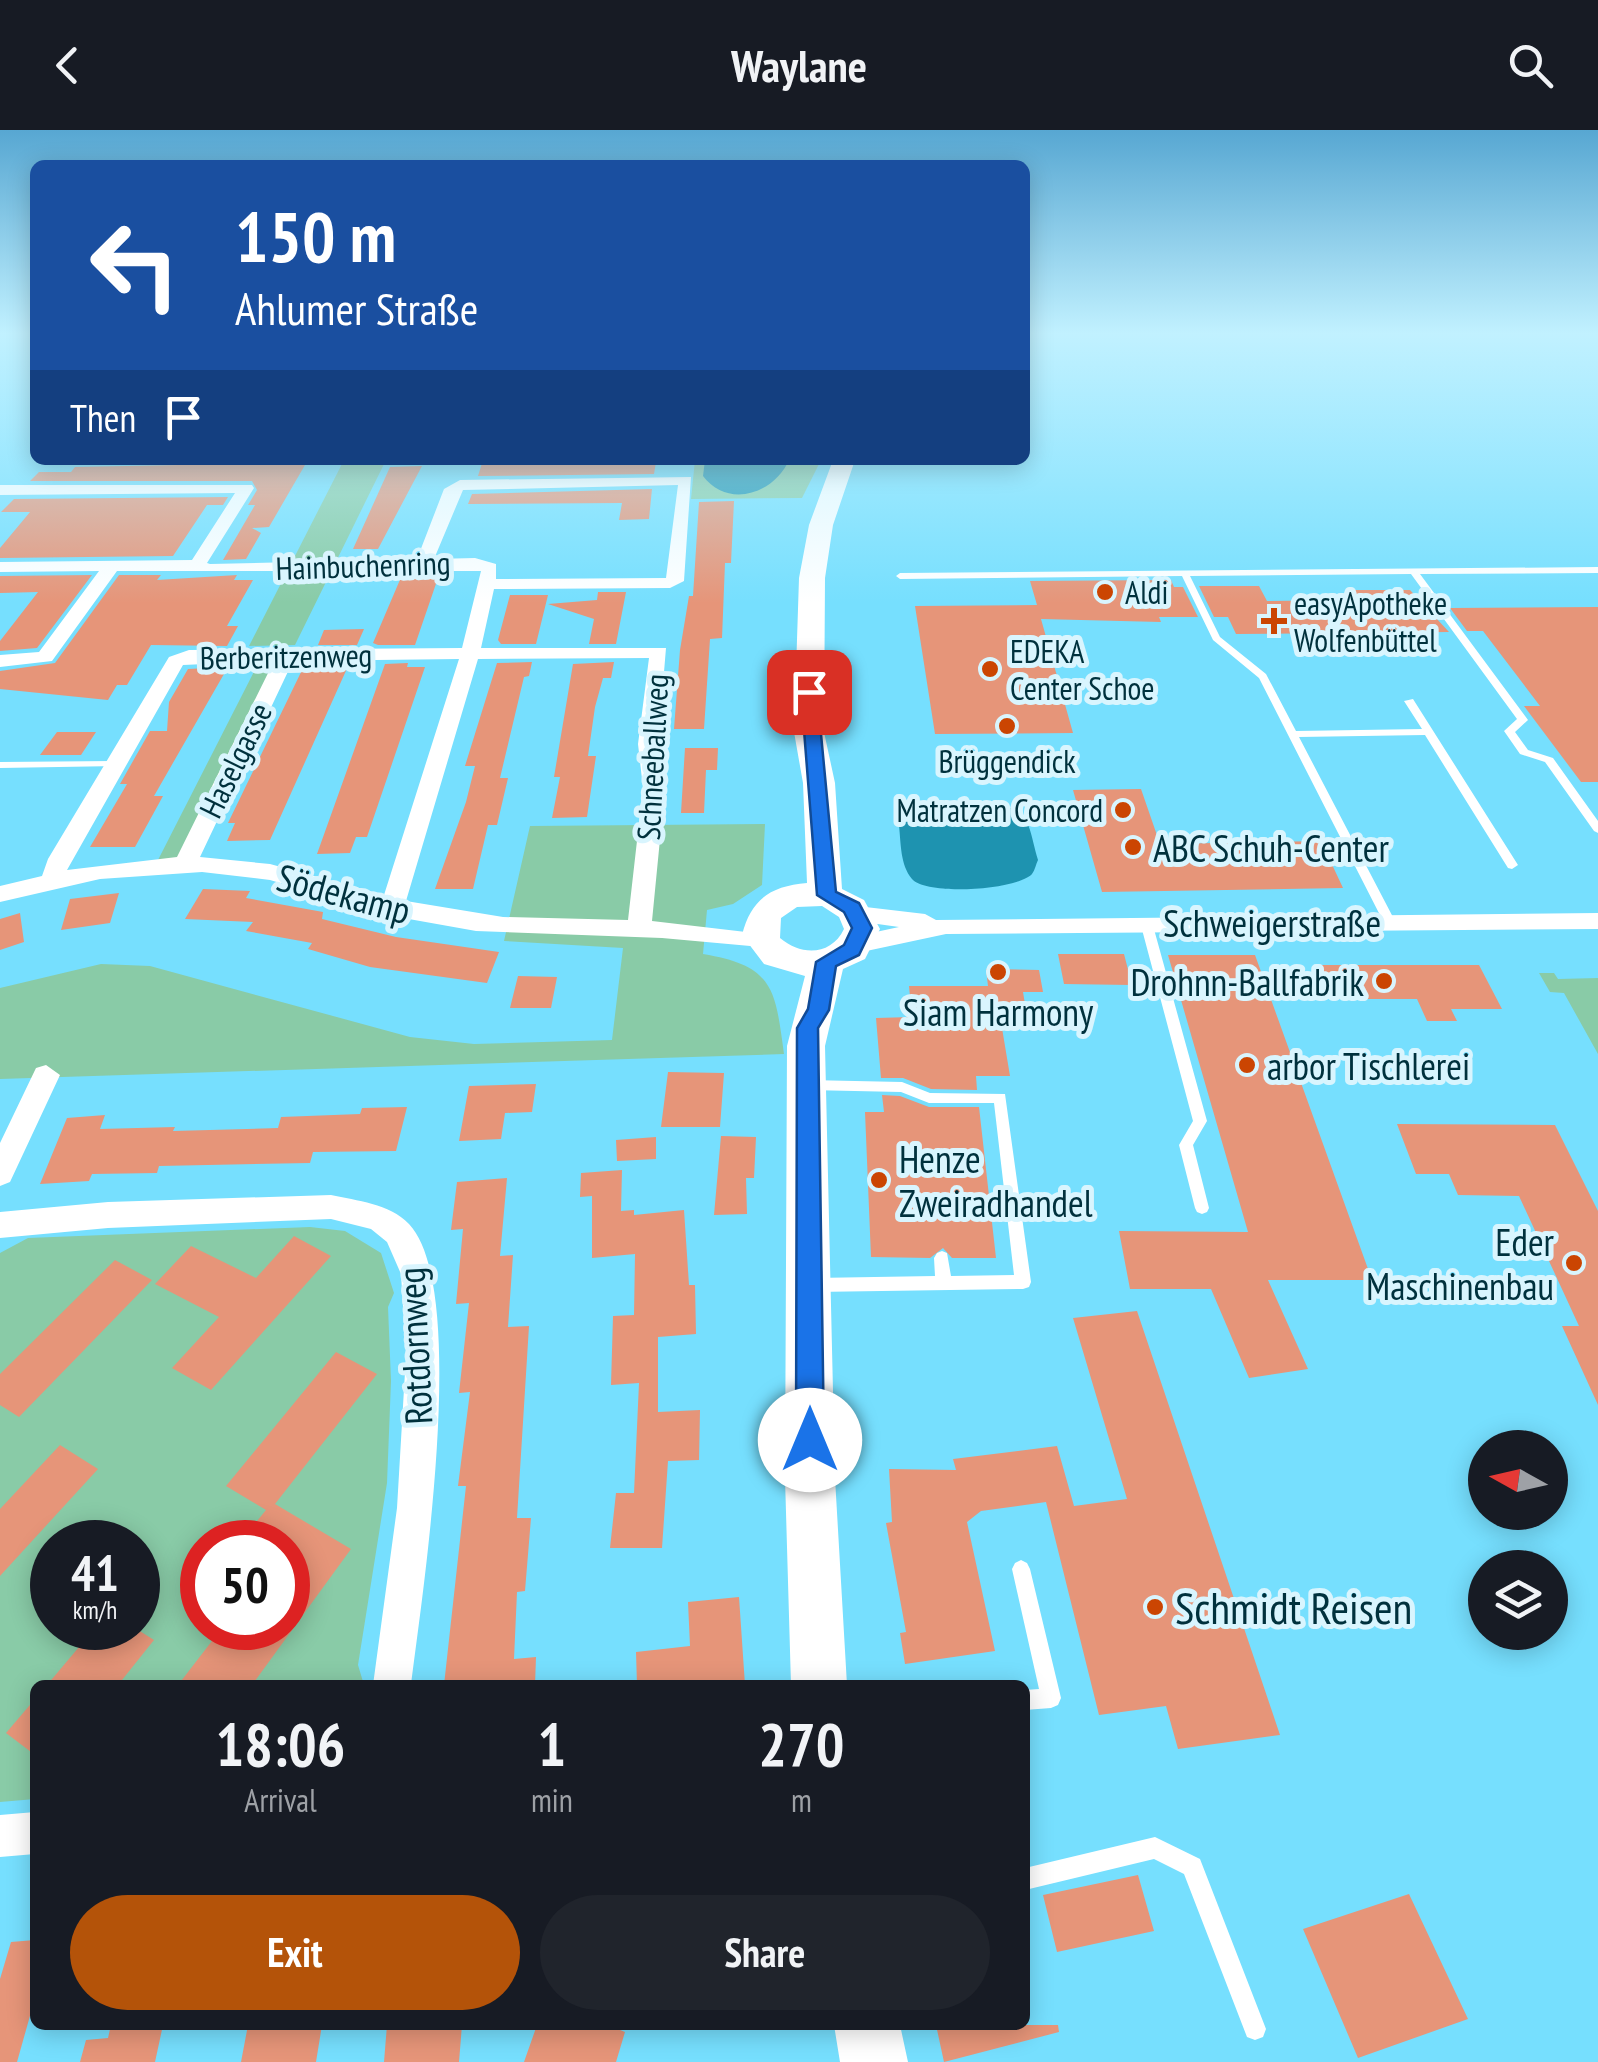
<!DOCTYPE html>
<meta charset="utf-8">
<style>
:root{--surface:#171b24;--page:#20242c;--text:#f1f3f6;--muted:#9ea1a6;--accent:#b45309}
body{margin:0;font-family:"PT Sans Narrow",sans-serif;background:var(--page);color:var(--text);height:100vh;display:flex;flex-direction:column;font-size:38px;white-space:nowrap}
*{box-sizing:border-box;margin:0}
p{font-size:32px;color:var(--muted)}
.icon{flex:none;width:55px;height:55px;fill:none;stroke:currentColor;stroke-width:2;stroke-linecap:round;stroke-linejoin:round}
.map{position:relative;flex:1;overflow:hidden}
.panel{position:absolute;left:30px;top:1550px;width:1000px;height:350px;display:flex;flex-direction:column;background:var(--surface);border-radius:15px;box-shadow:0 5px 25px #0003}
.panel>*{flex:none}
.top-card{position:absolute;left:30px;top:30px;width:1000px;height:305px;border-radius:15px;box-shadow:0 5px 25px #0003;background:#1a4fa0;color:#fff;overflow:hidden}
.needle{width:65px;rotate:278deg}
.fabs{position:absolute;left:1468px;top:1300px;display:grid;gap:20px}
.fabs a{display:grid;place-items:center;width:100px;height:100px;border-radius:50%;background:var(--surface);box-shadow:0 5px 25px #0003;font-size:50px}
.speed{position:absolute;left:30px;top:1390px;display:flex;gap:20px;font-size:50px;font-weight:700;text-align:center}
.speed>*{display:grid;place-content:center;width:130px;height:130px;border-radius:50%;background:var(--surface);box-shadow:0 5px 25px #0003;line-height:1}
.speed small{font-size:25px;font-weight:400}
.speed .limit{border:15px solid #d22;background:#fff;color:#111}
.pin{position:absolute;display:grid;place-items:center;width:85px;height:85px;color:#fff;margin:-42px;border-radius:20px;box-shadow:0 5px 15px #0006}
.me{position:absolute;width:110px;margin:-55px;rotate:0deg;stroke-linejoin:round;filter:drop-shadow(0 0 8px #0008)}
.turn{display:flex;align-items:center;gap:35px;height:210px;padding:0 40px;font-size:45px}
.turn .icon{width:130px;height:130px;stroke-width:2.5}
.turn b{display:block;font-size:70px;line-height:85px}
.then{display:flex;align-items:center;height:95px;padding:0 40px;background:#0003;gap:20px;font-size:38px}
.eta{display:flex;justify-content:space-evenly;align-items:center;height:170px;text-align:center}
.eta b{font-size:60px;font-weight:700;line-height:70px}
.action{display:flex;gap:20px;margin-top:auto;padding:20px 40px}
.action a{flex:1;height:115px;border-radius:60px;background:var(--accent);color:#fff;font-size:40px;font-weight:700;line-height:115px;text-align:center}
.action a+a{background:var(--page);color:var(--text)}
header{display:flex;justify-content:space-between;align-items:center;height:130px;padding:0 40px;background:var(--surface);font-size:45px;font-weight:700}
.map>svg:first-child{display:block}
</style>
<header><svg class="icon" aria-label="back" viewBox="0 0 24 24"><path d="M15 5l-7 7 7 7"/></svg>Waylane<svg class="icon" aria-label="search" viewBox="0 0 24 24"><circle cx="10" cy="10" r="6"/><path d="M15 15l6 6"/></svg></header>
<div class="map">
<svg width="1598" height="1932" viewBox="0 0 1598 1932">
<rect width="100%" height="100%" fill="#76dffe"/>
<path fill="#89cba7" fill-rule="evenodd" d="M344 330H386L295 515 249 516Z
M695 330H821L802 368 691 369Z
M283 525 181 729 158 730 262 526Z
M765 694 762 755 733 774 707 780 703 824C774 836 775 858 784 924L0 949V858L101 834 150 836 410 907 474 914 612 910 623 818 504 811 530 696Z
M1539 843H1554L1558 849 1598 848V924L1564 863 1550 862Z
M310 1097 345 1101 381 1123 394 1163 388 1177 391 1251 387 1353 358 1535 364 1555H35V1669L0 1672V1123L28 1108ZM52 1412H138V1498H52ZM202 1412H288V1498H202Z"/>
<path fill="#1e93b0" d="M705 330H789C774 364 728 379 703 346Z
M994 673C1032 681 1028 696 1038 730 1036 734 1035 740 1032 744 1017 760 926 766 912 749 900 735 901 713 899 696 919 665 960 674 994 673Z"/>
<path fill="#e69579" d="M483 330 505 333 656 332 654 344 478 346Z
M279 333 305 335 269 397 252 398 261 403 246 429 223 430 255 375H248L257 360 252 351H30L39 342H71L75 337Z
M422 336 378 419H353L390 337Z
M652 359 649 389 619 390 622 373 468 374 472 364Z
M228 367 223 375H207L173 426 0 428V418L30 382H1L14 369Z
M734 371 731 433H725L722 508 710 509 704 599H674L680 520 689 466H693L699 372Z
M92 445 37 518 0 521V511L38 462 0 463V446Z
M119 445H161L157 450 237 445 234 450H253L227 496H238L227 516 151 515 127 555H117L108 570 0 559V541L55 533Z
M402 445H439L415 515H378L373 513Z
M1171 450 1174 457H1183L1198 487H1159L1161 492 1041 489 1073 603 935 604 915 476 1037 475 1030 451Z
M1199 456H1259L1267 471 1355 470 1349 460H1410L1449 502 1236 504 1228 487H1214Z
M598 462H626L616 514H589L594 489 548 474 597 470Z
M510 465H548L536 514H501L498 510Z
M1598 477V652H1581L1524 576H1540L1483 501H1467L1450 478Z
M364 499 357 515H318L324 500Z
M532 532 529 546 524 547 500 648H508L497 695H488L473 759H435L466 672 475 636H465L497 533Z
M614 532 611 548H603L595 577 588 626H596L587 687 552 688 560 647H554L573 534Z
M408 533 407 537H425L367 707H356L350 723 317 724 385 534Z
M349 534 270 710 227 711 235 693H228L304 536Z
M228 537 154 666H163L135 717H90L127 654H120L150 601H167L169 572 188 539Z
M57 602H96L81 625H40Z
M685 618H718L717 640H706L704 683H681Z
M1141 659 1160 714 1321 711 1343 758 1102 762 1073 660Z
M203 759 250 761 246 768 323 782 322 789 396 807 499 822 487 853 370 837 308 819 312 813 246 801 253 792 185 789Z
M119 763 110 793 61 800 70 769Z
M20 783 24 812 0 820V789Z
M1058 824H1124L1132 855 1064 854Z
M1168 825H1255L1372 1150H1268L1308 1239 1249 1248 1211 1159H1130L1119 1101 1248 1102Z
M1319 835H1479L1502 879H1451L1457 891H1427L1417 869H1333Z
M986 839 1039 840 1043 862H1023L1026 880H999L1010 946H976L977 960 931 959 903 948H881L876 888 912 887 909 856H988Z
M518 846 557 847 551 878H510Z
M668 942 724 943 720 997H661Z
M536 954 532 982 505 983 501 1009 459 1011 469 956Z
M882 965 900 966 929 977H979L996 1128H952L943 1118 930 1128 871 1127 865 982H884Z
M407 977 396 1021 313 1022 310 1033 159 1036 157 1043 92 1044 89 1051 40 1054 67 988 105 985 100 999 175 997 173 1001 278 998 281 987 360 984 362 978Z
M1397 994 1555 995 1598 1081V1275L1562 1196H1579L1519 1066 1458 1065 1449 1044H1416Z
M721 1006 756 1007 754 1048H746L747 1084 714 1085Z
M656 1007V1029L617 1031 616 1010Z
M622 1040 621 1081 634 1080V1085L684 1080 689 1155H695L696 1204 658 1207V1282L700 1280 699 1330 668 1331 662 1418H610L616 1363H634L639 1253 611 1255 613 1186 634 1185 635 1124 592 1128V1066L580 1067 581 1043Z
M507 1048 500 1126 513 1125 508 1197 529 1196 517 1388H531L525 1461 517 1462 514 1529 536 1527 535 1555H444L466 1356H458L470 1262 459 1263 469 1173 456 1174 463 1099 451 1100 457 1052Z
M294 1106 331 1126 211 1260 172 1238 219 1187 155 1154 191 1116 256 1148Z
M115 1130 152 1150 19 1287 0 1275V1244Z
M1137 1181 1280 1605 1178 1619 1166 1576 1099 1585 1046 1372 981 1381 967 1392 995 1521 905 1534 900 1503 906 1502 886 1393 892 1392 889 1339 956 1340 953 1329 1057 1316 1074 1376 1127 1369 1073 1188Z
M336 1222 377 1244 275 1374 351 1419 252 1555H178L222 1498H288V1412L253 1396 266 1380 226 1356Z
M60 1315 98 1339 0 1446V1379Z
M739 1467 745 1555H637L636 1522 690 1516 688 1472Z
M95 1498H135L154 1510 118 1555H47Z
M35 1569V1625L6 1603Z
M1138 1745 1154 1801 1057 1822 1043 1765Z
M1409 1764 1468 1889 1358 1928 1303 1799Z
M35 1810V1868L17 1932H0V1849L11 1812Z
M111 1895H163L155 1932H80L86 1910 108 1908Z
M248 1895H322L316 1932H241Z
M387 1895H462L459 1932H384Z
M537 1895H608L625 1902 616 1932H524Z
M936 1895H1058L1059 1902 944 1932Z"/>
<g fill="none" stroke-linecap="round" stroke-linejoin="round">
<path fill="#fff" fill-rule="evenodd" d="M1598 437V443L1420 444 1528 590 1515 602 1528 620 1553 628 1598 691V703L1594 701 1545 632 1520 624 1504 601 1517 589 1411 444 1190 446 1220 507 1266 544 1296 601 1422 599 1404 571 1413 569 1518 735 1512 739 1508 738 1425 605 1299 607 1395 791 1389 795 1383 791 1259 548 1213 510 1182 446 900 449 896 446 900 443Z
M114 631 119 634 118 636 0 638V632Z
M1146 788 1152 792 1207 991 1193 1015 1209 1078 1207 1082 1202 1084 1197 1082 1195 1078 1179 1015 1193 991 1140 792Z
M808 950 902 952 930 963 1005 964 1031 1152 1029 1157 1023 1159 814 1162 808 1160 806 1155 808 1150 814 1148 935 1146 934 1128 937 1123 942 1121 947 1123 951 1146 1014 1145 994 973H929L901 962 808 960 803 959 801 955 803 951Z
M1021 1430 1027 1433 1030 1439 1061 1568 1058 1575 1051 1578 1025 1580V1560L1039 1559 1012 1439 1015 1433Z
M1155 1707 1200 1729 1266 1899 1263 1907 1255 1910 1247 1907 1184 1744 1154 1729 1025 1760V1738Z"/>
<path fill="#fff" fill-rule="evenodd" d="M691 347 684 451 670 458 494 459 481 518H666L658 614 665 658 652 791 763 804 772 806 775 812 772 818 662 808 476 801 392 786 270 750 202 742 100 749 0 772V756L42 746 48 729 169 527 189 520 462 518 481 441H117L52 531 0 537V525L39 522 99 441 0 442V432L192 430 235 363 0 365V355H252L254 358 207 433 210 434 417 429 444 359 460 350ZM678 355 666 448 496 449V434L475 428 434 429 463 360ZM649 528 638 614 643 658 628 790 503 787 406 771 478 529ZM459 529 384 765 270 734 200 727 293 531ZM274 531 177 727 67 740 183 535Z
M857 776 925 784 936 790 1598 783V799L946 804 857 823 848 820 845 814 848 808 899 797 849 790 845 784Z
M46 935 60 945 10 1052 0 1056V1013L36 938Z
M331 1065C357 1071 389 1073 409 1094 470 1159 422 1465 411 1555H373L397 1378 406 1225 401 1144 387 1112 371 1099 331 1089 108 1098 0 1108V1082L108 1072Z
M35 1682V1724L0 1727V1685Z"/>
<path fill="#fff" fill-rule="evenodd" d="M833 330H855L833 395 825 448 824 602 835 653 842 759 864 770 880 799 865 829 843 839 825 916 835 1348 847 1555H791L785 1348 787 916 805 846 764 834 742 805C751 769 771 756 807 753L803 653 794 602 799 448 809 395ZM822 776 839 787 844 799C831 826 801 826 780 808L781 788 797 777Z
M834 1895H900L908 1932H840Z"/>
</g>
<linearGradient id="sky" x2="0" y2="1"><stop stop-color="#57a7d2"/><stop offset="0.43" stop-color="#c1f1ff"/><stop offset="1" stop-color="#c1f1ff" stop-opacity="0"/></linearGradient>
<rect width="1598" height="473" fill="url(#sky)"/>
<path fill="#1a73e8" stroke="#114b97" stroke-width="2.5" d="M809 557 817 562 836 762 859 773 872 798 859 825 836 836 829 880 818 898 824 1310 820 1319 810 1323 800 1319 796 1310 797 898 808 879 816 832 844 815 852 798 844 782 817 765 801 562Z"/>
<g fill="#cb4502" stroke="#d9f5fe" stroke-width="4">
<circle cx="1105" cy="462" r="10"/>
<path d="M1269 476h10v10h10v10h-10v10h-10v-10h-10v-10h10z"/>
<circle cx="990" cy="539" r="10"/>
<circle cx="1007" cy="596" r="10"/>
<circle cx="1123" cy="680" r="10"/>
<circle cx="1133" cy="717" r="10"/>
<circle cx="998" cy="842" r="10"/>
<circle cx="1384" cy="851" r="10"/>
<circle cx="1247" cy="935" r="10"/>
<circle cx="879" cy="1050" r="10"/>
<circle cx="1574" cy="1133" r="10"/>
<circle cx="1155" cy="1477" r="10"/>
</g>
<g text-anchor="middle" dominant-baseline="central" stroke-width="10" stroke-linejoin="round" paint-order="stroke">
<g font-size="32" fill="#00313d" stroke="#d9f5fe">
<text transform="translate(363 435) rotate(-2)">Hainbuchenring</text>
<text transform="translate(286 526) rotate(-1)">Berberitzenweg</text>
<text transform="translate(652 627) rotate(-87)">Schneeballweg</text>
<text transform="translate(235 630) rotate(-64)">Haselgasse</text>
</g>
<g font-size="32" fill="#00313d" stroke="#d9f5fe" text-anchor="start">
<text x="1125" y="462">Aldi</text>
<text x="1294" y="473">easyApotheke<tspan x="1294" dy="37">Wolfenbüttel</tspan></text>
<text x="1010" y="521">EDEKA<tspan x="1010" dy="37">Center Schoe</tspan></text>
<text x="1007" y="631" text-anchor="middle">Brüggendick</text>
<text x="1103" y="680" text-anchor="end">Matratzen Concord</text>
</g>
<g font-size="38" fill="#00313d" stroke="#d9f5fe" text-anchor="start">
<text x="1153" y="717">ABC Schuh-Center</text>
<text x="1364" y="851" text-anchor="end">Drohnn-Ballfabrik</text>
<text x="998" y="881" text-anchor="middle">Siam Harmony</text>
<text x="1267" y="935">arbor Tischlerei</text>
<text x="899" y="1028">Henze<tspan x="899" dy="44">Zweiradhandel</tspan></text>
<text x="1554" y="1111" text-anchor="end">Eder<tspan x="1554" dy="44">Maschinenbau</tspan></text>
</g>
<g font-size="38" fill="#00313d" stroke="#d9f5fe">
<text transform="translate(344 763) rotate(15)">Södekamp</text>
<text x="1272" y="792">Schweigerstraße</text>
<text transform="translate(414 1216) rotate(-93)">Rotdornweg</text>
</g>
<g font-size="45" fill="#00313d" stroke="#d9f5fe" text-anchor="start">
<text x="1175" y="1477">Schmidt Reisen</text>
</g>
</g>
</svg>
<div class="fabs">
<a><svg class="needle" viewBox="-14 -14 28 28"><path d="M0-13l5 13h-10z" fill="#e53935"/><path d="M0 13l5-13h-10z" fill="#9ea1a6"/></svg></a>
<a><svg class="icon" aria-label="layers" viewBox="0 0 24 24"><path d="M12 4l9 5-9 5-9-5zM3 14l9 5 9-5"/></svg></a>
</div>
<div class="speed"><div>41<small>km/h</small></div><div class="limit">50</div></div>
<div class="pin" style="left:809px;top:562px;background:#d93025"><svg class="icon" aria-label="arrive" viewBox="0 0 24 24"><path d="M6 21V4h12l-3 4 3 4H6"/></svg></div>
<svg class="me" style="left:810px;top:1310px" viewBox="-20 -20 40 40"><circle r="19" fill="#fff"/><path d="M0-13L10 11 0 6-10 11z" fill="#1a73e8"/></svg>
<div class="top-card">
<div class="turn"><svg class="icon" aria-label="left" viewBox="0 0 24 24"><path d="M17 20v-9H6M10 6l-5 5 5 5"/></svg><div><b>150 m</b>Ahlumer Straße</div></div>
<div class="then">Then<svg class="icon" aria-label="arrive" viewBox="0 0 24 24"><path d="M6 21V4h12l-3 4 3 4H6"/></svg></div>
</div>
<section class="panel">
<div class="eta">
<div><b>18:06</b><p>Arrival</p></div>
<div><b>1</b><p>min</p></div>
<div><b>270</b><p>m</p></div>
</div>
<div class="action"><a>Exit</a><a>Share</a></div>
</section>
</div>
